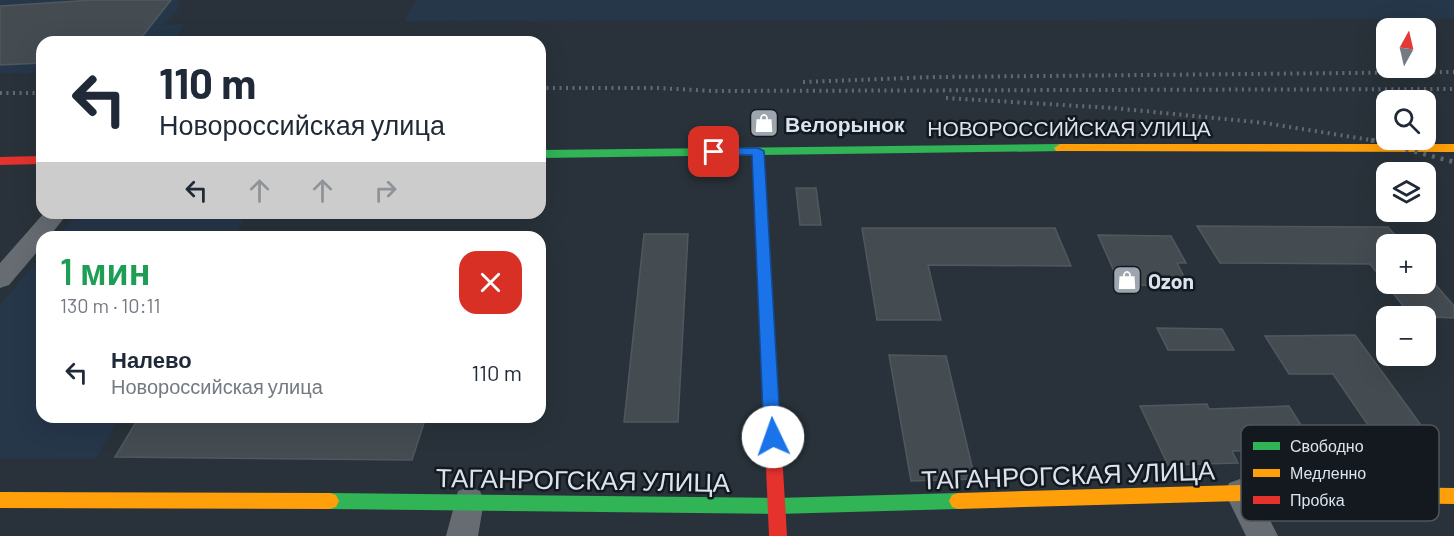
<!DOCTYPE html>
<html lang="ru">
<meta charset="utf-8">
<style>
:root{--surface:#fff;--page:#f2f2f3;--text:#1f2937;--muted:#747a83}
body{margin:0;font-family:Barlow,sans-serif;background:var(--page);color:var(--text);height:100vh;display:flex;flex-direction:column;font-size:22px;white-space:nowrap}
*{box-sizing:border-box;margin:0}
p{font-size:20px;color:var(--muted)}
.icon{flex:none;width:33px;height:33px;fill:none;stroke:currentColor;stroke-width:2;stroke-linecap:round;stroke-linejoin:round}
.map{position:relative;flex:1;overflow:hidden}
.details{position:absolute;left:36px;top:231px;width:510px;height:192px;display:flex;flex-direction:column;background:var(--surface);border-radius:18px;box-shadow:0 6px 24px #0002}
.details>*{flex:none}
.guide{position:absolute;left:36px;top:36px;width:510px;height:183px;border-radius:18px;box-shadow:0 6px 24px #0002;background:#fff;color:var(--text);overflow:hidden}
.needle{width:39px;rotate:8deg}
.tools{position:absolute;left:1376px;top:18px;display:grid;gap:12px}
.tools a{display:grid;place-items:center;width:60px;height:60px;border-radius:12px;background:var(--surface);box-shadow:0 6px 24px #0002;font-size:30px}
.pin{position:absolute;display:grid;place-items:center;width:51px;height:51px;color:#fff;margin:-26px;border-radius:12px;box-shadow:0 3px 9px #0006}
.me{position:absolute;width:66px;margin:-33px;rotate:357deg;stroke-linejoin:round;filter:drop-shadow(0 0 4px #0008)}
.turn{display:flex;align-items:center;gap:21px;height:126px;padding:0 24px;font-size:27px}
.turn .icon{width:78px;height:78px;stroke-width:2.5}
.turn b{display:block;font-size:42px;line-height:51px}
.lanes{display:flex;align-items:center;height:57px;padding:0 24px;background:#0003;justify-content:center;gap:30px;direction:ltr}
.lanes .off{opacity:.35}
.round{display:grid;place-items:center;flex:none;width:63px;height:63px;border-radius:18px;background:var(--page)}
.headline{display:flex;align-items:center;justify-content:space-between;height:102px;padding:0 24px}
h1{font-size:36px;font-weight:600;line-height:45px;color:#1e9e55}
ul{padding:0;list-style:none}
li{display:flex;align-items:center;gap:18px;height:78px;padding:0 24px}
li div{flex:1}
li b{display:block;font-size:22px}
li em{font-style:normal}
.map>svg:first-child{display:block}
</style>
<div class="map">
<svg width="1454" height="536" viewBox="0 0 1454 536">
<rect width="100%" height="100%" fill="#29323a"/>
<path fill="#26374a" d="M0 0H179L177 11 163 25 184 24 175 42H42V73H0Z
M416 0H1454V19L404 21Z
M246 216 234 237H58L73 219Z
M42 256V417H121L95 459H0V305Z"/>
<path fill="#444c52" stroke="#50585e" stroke-width="1.5" d="M93 0H171L138 42H42V63L0 65V6Z
M796 188H816L821 225H800Z
M1197 226 1388 227 1403 244H1386V284H1435L1454 306V318L1411 316 1370 264 1220 263Z
M862 228H1055L1071 266 928 265 941 320H877Z
M644 234H688L678 422H624Z
M1098 235 1171 236 1186 263H1177L1189 286 1120 285Z
M1157 328 1222 329 1234 350H1168Z
M1355 335 1410 410 1436 446 1383 447 1333 374H1289L1265 336Z
M889 355 946 356 975 479 911 481Z
M1207 404 1209 409 1289 406 1316 449 1232 451 1238 463 1168 465 1140 406Z
M139 417H426L412 460 115 457Z"/>
<g fill="none" stroke-linecap="round" stroke-linejoin="round">
<path fill="#666c72" fill-rule="evenodd" d="M44 213H68L49 237H42V246L9 285 0 288V263Z
M1240 479 1251 483 1278 536H1246L1225 493 1229 483Z
M469 487 480 491 484 501 478 536H446L458 491Z"/>
<path fill="#30b455" fill-rule="evenodd" d="M1060 144 1066 148 1064 151 540 158V150Z
M330 493 777 498 958 493 964 495 967 501 964 507 958 509 777 514 330 509 324 507 321 501 324 495Z"/>
<path fill="#ff9f0a" fill-rule="evenodd" d="M1060 144H1454V152L1056 151 1054 148Z
M1240 485 1454 488V504L1240 501 958 509 952 507 949 501 952 495 958 493Z
M0 492 330 493 336 495 339 501 336 507 330 509 0 508Z"/>
<path fill="#e5322d" fill-rule="evenodd" d="M758 147 764 151 787 536H769L752 151Z
M42 156V164L0 165V157Z"/>
<path stroke="#636970" stroke-width="4" stroke-dasharray="2 4.5" stroke-linecap="butt" d="M803 82 936 77 1454 72
M540 88H658L713 91 1454 89
M0 93H42
M946 98 1113 108 1265 123 1377 141"/>
<path stroke="#636970" stroke-width="4.5" stroke-dasharray="3 6" stroke-linecap="butt" d="M1371 140 1454 162"/>
</g>
<path fill="#1a73e8" stroke="#114b97" stroke-width="1.5" d="M714 148H758L764 151 781 437 778 442 773 444 767 442 764 437 752 155H710V149Z"/>
<defs>
<g id="shop-square" transform="scale(1.5)"><rect x="-9" y="-9" width="18" height="18" rx="4" fill="#9da6af" stroke="#13191f"/><path d="M-5-2.5h2.3a2.7 3.5 0 0 1 5.4 0H5L5.5 6h-11ZM-1.5-2.5h3a1.5 2.3 0 0 0-3 0Z" fill="#fff"/></g>
</defs>
<g fill-rule="evenodd">
<use href="#shop-square" x="764" y="123"/>
<use href="#shop-square" x="1127" y="280"/>
</g>
<g text-anchor="middle" dominant-baseline="central" stroke-width="5" stroke-linejoin="round" paint-order="stroke">
<g font-size="21" font-weight="bold" fill="#dbe4ee" stroke="#13191f" text-anchor="start">
<text x="785" y="123">Велорынок</text>
<text x="1148" y="280">Ozon</text>
</g>
<g font-size="21" fill="#dbe4ee" stroke="#13191f">
<text x="1069" y="127">НОВОРОССИЙСКАЯ УЛИЦА</text>
</g>
<g font-size="26" fill="#dbe4ee" stroke="#13191f">
<text transform="translate(1068 474) rotate(-2)">ТАГАНРОГСКАЯ УЛИЦА</text>
<text transform="translate(583 479) rotate(1)">ТАГАНРОГСКАЯ УЛИЦА</text>
</g>
</g>
<rect x="1241" y="425" width="198" height="96" rx="9" fill="#13191f" stroke="#4f565d" stroke-width="1.5"/>
<rect x="1253" y="442" width="27" height="8" fill="#30b455"/>
<rect x="1253" y="469" width="27" height="8" fill="#ff9f0a"/>
<rect x="1253" y="496" width="27" height="8" fill="#e5322d"/>
<g font-size="16" fill="#dbe4ee">
<text x="1290" y="452">Свободно</text>
<text x="1290" y="479">Медленно</text>
<text x="1290" y="506">Пробка</text>
</g>
</svg>
<div class="tools">
<a><svg class="needle" viewBox="-14 -14 28 28"><path d="M0-13l5 13h-10z" fill="#e53935"/><path d="M0 13l5-13h-10z" fill="#747a83"/></svg></a>
<a><svg class="icon" aria-label="search" viewBox="0 0 24 24"><circle cx="10" cy="10" r="6"/><path d="M15 15l6 6"/></svg></a>
<a><svg class="icon" aria-label="layers" viewBox="0 0 24 24"><path d="M12 4l9 5-9 5-9-5zM3 14l9 5 9-5"/></svg></a>
<a>+</a>
<a>−</a>
</div>
<div class="pin" style="left:714px;top:152px;background:#d93025"><svg class="icon" aria-label="arrive" viewBox="0 0 24 24"><path d="M6 21V4h12l-3 4 3 4H6"/></svg></div>
<svg class="me" style="left:773px;top:437px" viewBox="-20 -20 40 40"><circle r="19" fill="#fff"/><path d="M0-13L10 11 0 6-10 11z" fill="#1a73e8"/></svg>
<div class="guide">
<div class="turn"><svg class="icon" aria-label="left" viewBox="0 0 24 24"><path d="M17 20v-9H6M10 6l-5 5 5 5"/></svg><div><b>110 m</b>Новороссийская улица</div></div>
<div class="lanes"><svg class="icon" aria-label="left" viewBox="0 0 24 24"><path d="M17 20v-9H6M10 6l-5 5 5 5"/></svg><svg class="icon off" aria-label="ahead" viewBox="0 0 24 24"><path d="M12 20V5M6 11l6-6 6 6"/></svg><svg class="icon off" aria-label="ahead" viewBox="0 0 24 24"><path d="M12 20V5M6 11l6-6 6 6"/></svg><svg class="icon off" aria-label="right" viewBox="0 0 24 24"><path d="M7 20v-9h11M14 6l5 5-5 5"/></svg></div>
</div>
<section class="details">
<div class="headline"><div><h1>1 мин</h1><p>130 m · 10:11</p></div><a class="round" style="background:#d93025;color:#fff"><svg class="icon" aria-label="close" viewBox="0 0 24 24"><path d="M6 6l12 12M18 6L6 18"/></svg></a></div>
<ul>
<li><svg class="icon" aria-label="left" viewBox="0 0 24 24"><path d="M17 20v-9H6M10 6l-5 5 5 5"/></svg><div><b>Налево</b><p>Новороссийская улица</p></div><em>110 m</em></li>
</ul>
</section>
</div>
